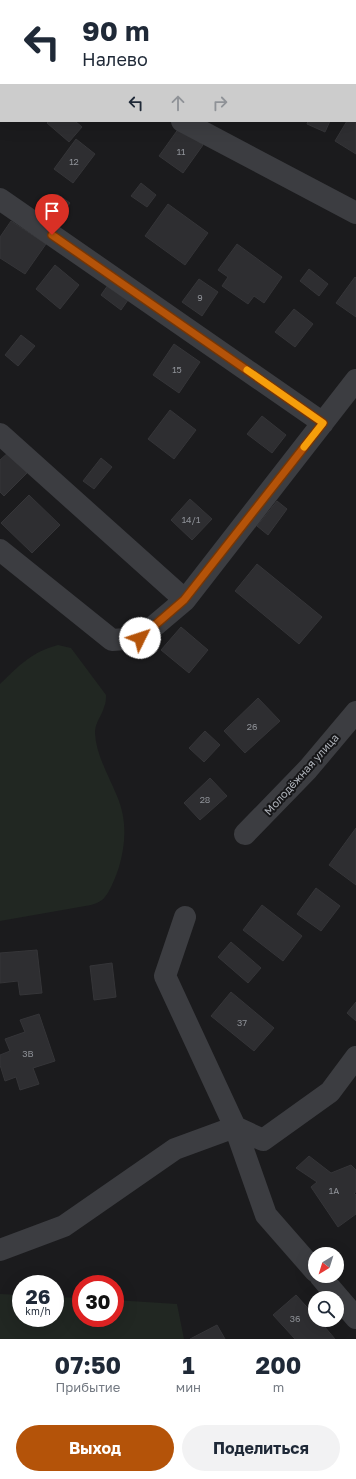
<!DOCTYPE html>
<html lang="ru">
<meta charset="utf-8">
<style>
:root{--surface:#fff;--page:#f2f2f3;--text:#1f2937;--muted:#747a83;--accent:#b45309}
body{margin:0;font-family:"Golos Text",sans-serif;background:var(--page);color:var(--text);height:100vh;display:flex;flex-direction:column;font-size:15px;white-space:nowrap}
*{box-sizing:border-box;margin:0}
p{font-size:13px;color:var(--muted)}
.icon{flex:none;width:22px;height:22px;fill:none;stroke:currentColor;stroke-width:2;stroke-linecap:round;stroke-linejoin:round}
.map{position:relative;height:1339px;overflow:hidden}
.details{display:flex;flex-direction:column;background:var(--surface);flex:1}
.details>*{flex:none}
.hud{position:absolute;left:0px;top:0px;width:356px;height:122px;box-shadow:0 4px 16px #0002;background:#fff;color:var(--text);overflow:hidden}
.needle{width:26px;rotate:218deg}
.controls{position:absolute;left:308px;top:1247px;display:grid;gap:8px}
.controls a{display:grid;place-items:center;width:36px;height:36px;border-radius:50%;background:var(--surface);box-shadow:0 4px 16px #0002;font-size:20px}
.speed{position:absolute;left:12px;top:1275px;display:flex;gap:8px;font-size:20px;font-weight:700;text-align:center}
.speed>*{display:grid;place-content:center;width:52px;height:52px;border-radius:50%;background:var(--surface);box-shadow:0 4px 16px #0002;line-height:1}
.speed small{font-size:10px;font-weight:400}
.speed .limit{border:6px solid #d22;background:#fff;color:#111}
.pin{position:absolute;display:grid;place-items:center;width:34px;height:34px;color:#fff;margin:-41px -17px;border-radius:50% 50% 50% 0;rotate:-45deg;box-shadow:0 0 4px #0007}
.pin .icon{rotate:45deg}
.me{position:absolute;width:44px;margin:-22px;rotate:49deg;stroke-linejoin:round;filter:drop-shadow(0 0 3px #0008)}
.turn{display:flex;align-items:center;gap:14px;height:84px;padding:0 16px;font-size:18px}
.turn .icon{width:52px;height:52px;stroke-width:2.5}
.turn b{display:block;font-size:28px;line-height:34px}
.lanes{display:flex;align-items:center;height:38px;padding:0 16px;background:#0003;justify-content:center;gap:20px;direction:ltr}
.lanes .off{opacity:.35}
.eta{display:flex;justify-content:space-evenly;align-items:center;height:68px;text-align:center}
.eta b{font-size:24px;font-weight:700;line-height:28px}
.cta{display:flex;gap:8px;margin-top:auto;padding:8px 16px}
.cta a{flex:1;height:46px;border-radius:24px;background:var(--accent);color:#fff;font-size:16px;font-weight:700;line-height:46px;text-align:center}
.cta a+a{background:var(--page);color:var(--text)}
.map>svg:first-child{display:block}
</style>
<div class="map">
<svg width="356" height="1339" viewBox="0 0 356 1339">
<rect width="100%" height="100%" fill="#1b1b1d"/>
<path fill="#212722" d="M58 645 71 648 106 695C106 699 106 703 104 707 102 716 95 722 95 733 96 755 109 776 117 796 127 819 126 843 119 867 116 876 109 895 102 900 99 902 95 904 91 905L0 921V684C19 666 31 652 58 645Z
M0 1294 21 1295V1318H55V1297L81 1298V1318H115V1300L177 1304 184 1339H0Z"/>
<path fill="#2e2e31" stroke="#353538" d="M355 113H356V154L335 141 347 121H355Z
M49 121H75L82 127 69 142 47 123Z
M308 121H330L325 132 307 124Z
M179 128 203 145 183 173 159 156Z
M76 139 95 154 73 183 54 169Z
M141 183 156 195 147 207 131 196Z
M57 194 70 203 56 221 44 212Z
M168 204 208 233 185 265 145 236Z
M11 221 46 244 25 274 0 258V237Z
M237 244 282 277 264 303 254 296 248 304 222 286 228 277 218 270Z
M55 265 79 285 60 309 36 289Z
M309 269 328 284 319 296 300 281Z
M355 277 356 278V317L336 303Z
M199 279 218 292 202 316 182 302Z
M108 285 128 300 121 310 101 295Z
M294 309 313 324 295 347 275 332Z
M21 335 35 346 18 366 5 355Z
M174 344 200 362 179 393 153 375Z
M170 410 196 430 174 459 148 439Z
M262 416 286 435 272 453 247 434Z
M10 451 30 470 4 496 0 492V460Z
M101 458 112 467 94 489 83 481Z
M29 495 60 525 32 553 1 523Z
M190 499 212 519 192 540 171 520Z
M277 501 287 509 268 535 257 526Z
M257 564 322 617 299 644 235 591Z
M181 627 208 650 189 673 161 650Z
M258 698 280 721 245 753 224 731Z
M205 731 220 745 204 762 189 748Z
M210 778 227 796 200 820 184 803Z
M356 828V885L329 865Z
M316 888 340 906 321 931 297 914Z
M262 905 302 936 283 961 243 930Z
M231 942 261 968 248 983 218 957Z
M37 950 42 993 20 995 18 981 0 983V953Z
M112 963 116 997 94 1000 90 966Z
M231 992 274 1028 254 1051 211 1016Z
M356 1002V1021L347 1013Z
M39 1014 55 1061 33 1068 39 1084 20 1090 16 1077 5 1081 0 1065V1055L10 1051 5 1039 25 1032 20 1020Z
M309 1156 331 1173 351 1165 356 1170V1192L354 1193 356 1195V1214L338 1227 311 1187 317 1182 296 1168Z
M296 1295 315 1316V1320H319L335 1339H295L273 1315Z
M217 1325 225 1339H190Z"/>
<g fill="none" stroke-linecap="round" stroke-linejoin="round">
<path stroke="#3c3d41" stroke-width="22" d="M273 0 277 1
M355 19 356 20
M0 27H1
M182 121 356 213
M0 199 323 423
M0 434 185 600
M0 550 112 640 140 638 185 600 356 380
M245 834 308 769 356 712
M185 917 165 976 235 1127 266 1215 315 1271
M0 1250 64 1226 175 1149 235 1127 263 1140 330 1092 356 1057
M320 1276 356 1318"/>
</g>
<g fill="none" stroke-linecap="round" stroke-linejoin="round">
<g stroke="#753606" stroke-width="10">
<path id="route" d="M52 235 323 423 184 600 140 638"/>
</g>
<use href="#route" stroke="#b45309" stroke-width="7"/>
<path stroke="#f59e0b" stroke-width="7" d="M247 370 323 423 304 447"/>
</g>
<g text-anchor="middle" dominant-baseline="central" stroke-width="4" stroke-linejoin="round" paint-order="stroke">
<g font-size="9" fill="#8e9197">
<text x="181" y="151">11</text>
<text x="74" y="161">12</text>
<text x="200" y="297">9</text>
<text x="177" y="369">15</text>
<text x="191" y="519">14/1</text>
<text x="252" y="726">26</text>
<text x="205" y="799">28</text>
<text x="242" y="1022">37</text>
<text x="28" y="1053">3В</text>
<text x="334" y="1190">1А</text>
<text x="295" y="1318">36</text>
</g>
<g font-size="11" fill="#afb3ba" stroke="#161618">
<text transform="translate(301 774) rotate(-48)">Молодёжная улица</text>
</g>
</g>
</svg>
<div class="controls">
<a><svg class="needle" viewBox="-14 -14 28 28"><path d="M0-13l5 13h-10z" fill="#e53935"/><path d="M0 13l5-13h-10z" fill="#747a83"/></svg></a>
<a><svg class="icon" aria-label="search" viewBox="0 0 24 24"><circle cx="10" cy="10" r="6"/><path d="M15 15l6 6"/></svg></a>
</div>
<div class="speed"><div>26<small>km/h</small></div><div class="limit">30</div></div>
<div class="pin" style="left:52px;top:235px;background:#d93025"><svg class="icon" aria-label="arrive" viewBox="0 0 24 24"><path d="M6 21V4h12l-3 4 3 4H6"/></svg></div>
<svg class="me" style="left:140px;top:638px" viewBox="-20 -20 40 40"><circle r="19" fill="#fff"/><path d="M0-13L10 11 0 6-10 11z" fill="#b45309"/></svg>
<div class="hud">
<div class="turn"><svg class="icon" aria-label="left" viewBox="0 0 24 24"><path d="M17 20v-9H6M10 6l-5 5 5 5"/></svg><div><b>90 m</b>Налево</div></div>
<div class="lanes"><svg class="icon" aria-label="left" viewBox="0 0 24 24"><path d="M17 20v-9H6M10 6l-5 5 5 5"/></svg><svg class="icon off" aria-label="ahead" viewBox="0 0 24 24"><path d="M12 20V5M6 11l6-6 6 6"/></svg><svg class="icon off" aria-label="right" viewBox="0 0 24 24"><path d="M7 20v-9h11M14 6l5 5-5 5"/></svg></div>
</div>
</div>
<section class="details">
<div class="eta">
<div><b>07:50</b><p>Прибытие</p></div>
<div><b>1</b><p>мин</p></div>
<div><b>200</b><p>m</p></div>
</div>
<div class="cta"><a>Выход</a><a>Поделиться</a></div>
</section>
